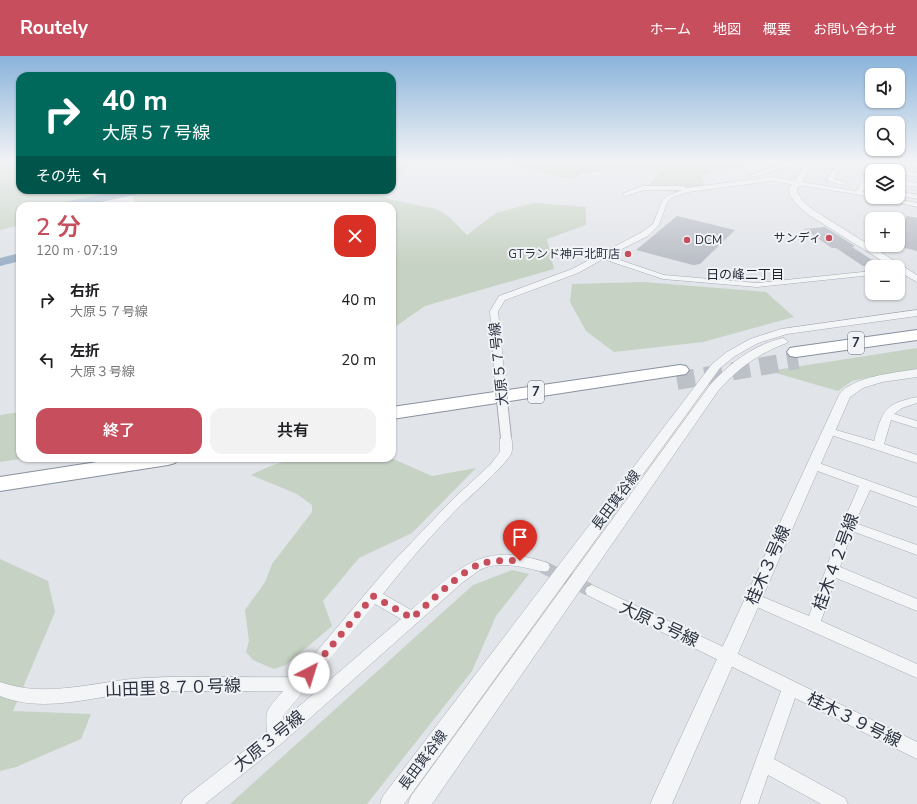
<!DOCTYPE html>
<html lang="ja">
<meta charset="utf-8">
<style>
:root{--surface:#fff;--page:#f2f2f2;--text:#202124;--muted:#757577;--accent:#c64e5d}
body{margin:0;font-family:"Nunito Sans","Noto Sans JP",sans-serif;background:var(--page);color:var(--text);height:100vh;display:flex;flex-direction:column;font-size:15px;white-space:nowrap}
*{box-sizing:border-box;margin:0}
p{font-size:13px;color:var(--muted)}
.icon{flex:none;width:22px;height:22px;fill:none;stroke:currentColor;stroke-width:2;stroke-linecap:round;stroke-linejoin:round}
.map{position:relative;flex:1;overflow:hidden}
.panel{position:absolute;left:16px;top:146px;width:380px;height:260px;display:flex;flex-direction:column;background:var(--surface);border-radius:12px;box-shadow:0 1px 3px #0004}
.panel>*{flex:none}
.guide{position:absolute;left:16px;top:16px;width:380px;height:122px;border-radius:12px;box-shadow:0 1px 3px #0004;background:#00695c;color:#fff;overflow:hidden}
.tools{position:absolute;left:865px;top:12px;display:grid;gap:8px}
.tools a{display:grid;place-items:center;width:40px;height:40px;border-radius:8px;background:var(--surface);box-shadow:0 1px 3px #0004;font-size:20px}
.pin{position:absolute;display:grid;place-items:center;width:34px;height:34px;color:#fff;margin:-41px -17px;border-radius:50% 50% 50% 0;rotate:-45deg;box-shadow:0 0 4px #0007}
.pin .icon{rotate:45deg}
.me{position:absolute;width:44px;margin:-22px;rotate:40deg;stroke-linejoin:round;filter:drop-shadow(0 0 3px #0008)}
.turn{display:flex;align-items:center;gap:14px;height:84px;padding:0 20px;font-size:18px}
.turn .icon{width:52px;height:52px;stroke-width:2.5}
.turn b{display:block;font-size:28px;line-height:34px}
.then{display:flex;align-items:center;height:38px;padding:0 20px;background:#0003;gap:8px;font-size:15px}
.round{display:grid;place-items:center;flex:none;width:42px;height:42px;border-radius:12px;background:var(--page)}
.summary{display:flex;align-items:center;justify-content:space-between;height:68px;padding:0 20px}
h1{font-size:24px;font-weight:600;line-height:30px;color:var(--accent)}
.button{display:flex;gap:8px;margin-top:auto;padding:8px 20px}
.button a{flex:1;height:46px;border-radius:12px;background:var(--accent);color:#fff;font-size:16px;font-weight:600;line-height:46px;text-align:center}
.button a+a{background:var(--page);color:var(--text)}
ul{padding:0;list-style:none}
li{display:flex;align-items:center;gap:12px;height:60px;padding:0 20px}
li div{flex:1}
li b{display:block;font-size:15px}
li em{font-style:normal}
header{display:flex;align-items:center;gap:24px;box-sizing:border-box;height:56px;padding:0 20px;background:var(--accent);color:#fff}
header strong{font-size:19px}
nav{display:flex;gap:22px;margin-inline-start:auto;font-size:14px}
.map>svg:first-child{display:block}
</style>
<header>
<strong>Routely</strong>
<nav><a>ホーム</a><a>地図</a><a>概要</a><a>お問い合わせ</a></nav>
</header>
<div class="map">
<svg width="917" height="748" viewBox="0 0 917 748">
<rect width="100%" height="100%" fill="#e1e4e9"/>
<path fill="#c6d2c3" d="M0 105H20V134H112V136L106 139 57 150H20V169L0 174Z
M392 105 414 107 392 124Z
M492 105H783L717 114 702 120 705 130C680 137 673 139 649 129L660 117 649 114 622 113 584 117 571 123Z
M130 134H376L373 136 392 144 437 153 449 161 467 179 496 157 534 147 586 151V169L547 183 554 213 425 250 392 273V150H137Z
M644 226 766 236 794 261 703 286 614 296 586 275 570 246 572 228Z
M917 292V313L881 319 852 325 838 335 769 315Z
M20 356V402H27L0 406V359Z
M294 402H391L432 420 476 412 412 477 359 502 323 545 332 570 286 609 274 613 253 604 246 596 249 585 245 554 265 526 272 508 312 456V449L297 438 251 419 268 411Z
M0 503 48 525 55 556 13 655 91 658 81 683 16 711 0 715Z
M512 514 529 518 496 560 472 615 367 748H230L473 529Z"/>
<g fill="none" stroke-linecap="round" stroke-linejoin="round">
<path fill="#9eb1c7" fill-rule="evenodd" d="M123 134H146L144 137 82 150H58L60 147 64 146Z
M20 197V205L0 210V202Z"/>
</g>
<path fill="#b9bdc5" d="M677 160 735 174 700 208 693 209 636 194Z
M907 160 917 162V195L901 191 903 188 898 187V177Z
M825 171 855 190 852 191 880 209 863 210 836 192H832L804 173Z"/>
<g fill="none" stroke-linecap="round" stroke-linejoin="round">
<path stroke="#bcc0c7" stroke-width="13" stroke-dasharray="13 6" stroke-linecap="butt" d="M543 511 592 535"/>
<path stroke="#bcc0c7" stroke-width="18" stroke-dasharray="18 10" stroke-linecap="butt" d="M677 325 798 304"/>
<g stroke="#a6abb3" stroke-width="1">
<path id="minor" d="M790 105H798L791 110 754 121 751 119Z
M839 105H845L833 123 845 126 846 127 843 129 826 124Z
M895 105 917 107V111L898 107Z
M875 110 917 117V121L898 117V115L873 113 872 112Z
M872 115V121L862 136 872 138V141H887L917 147V151L874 141 772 125 688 136 671 142 667 147 659 169 648 180 608 200 664 219 757 227 872 215V219L757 231 663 223 603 203 578 217 505 244 498 255 504 316 499 319 494 316 490 255 499 240 572 213 642 176 653 168 662 145 667 140 682 134H644L626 140 624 139V137L643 130H683L686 132 772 121 856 135 870 116Z
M898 124 917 127V131L898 128Z
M898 135 917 139V143L898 139Z
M917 341V347L902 352 894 358 917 365V372L891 364 884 388 917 399V407L825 377 823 375 829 372 874 385C883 354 884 348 917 341Z
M506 379 510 380C513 384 513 395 510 400 496 418 479 432 462 448 434 476 407 507 383 538L411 554C459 513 479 484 548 507L550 511 548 515C541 517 534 513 527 512 514 509 496 507 484 512 476 515 470 522 463 526L282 687 205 748H181L184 742 267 677C265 652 267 654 283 635 237 636 191 634 145 636 97 638 47 659 0 640V626C47 643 96 625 144 622 194 619 245 622 295 621L390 509 454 442 490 409 500 396V382L502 380ZM375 548 401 563 283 664V660Z
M813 405 917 442V451L870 434 855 467 917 489V499L852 475 840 511 917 543V555L836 522 821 565 917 608V622L748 547 746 543 748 539 753 537 809 560 842 469 859 430 809 412 807 409 809 406Z
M592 529 732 595 917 686V703L795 642 774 703 845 742 848 748H821L768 719 758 748H740L781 635 587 539 585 535 587 531Z"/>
</g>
<g stroke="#a6abb3" stroke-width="1">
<path id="tertiary" d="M809 105H816L797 132C798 143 806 148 815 155L917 219V226L898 215V211H892L809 159 796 148 790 139 789 132Z
M917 254V260L787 278 758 287 735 300 720 312 404 748H380L383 740 712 308 727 296 750 283 781 273Z
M783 282 788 285 787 287C759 297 738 312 718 335L432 748H408L411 740 710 329C730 307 753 289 783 282Z
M917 313V321L882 326 863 332 850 341 672 748H650L839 339C852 320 895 317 917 313Z"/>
</g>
<g stroke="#89919f" stroke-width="2">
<path id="motorway" d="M917 274V284L796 301 790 300 787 296 790 292 796 291Z
M680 309 686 310 689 314 686 318 392 363V351Z
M123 402H179L175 407 168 409 0 435V421Z"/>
</g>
<use href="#minor" fill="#f4f5f7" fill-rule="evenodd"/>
<use href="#tertiary" fill="#f4f5f7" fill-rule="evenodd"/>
<use href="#motorway" fill="#fff" fill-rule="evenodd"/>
<g stroke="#a6abb3" stroke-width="12" stroke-linecap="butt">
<path id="minor-bridge" d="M499 316 506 382"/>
</g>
<use href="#minor-bridge" stroke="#f4f5f7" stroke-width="10"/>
</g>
<linearGradient id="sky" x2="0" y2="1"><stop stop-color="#8ab3db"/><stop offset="0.5" stop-color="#f2f3f5"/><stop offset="1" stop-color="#f2f3f5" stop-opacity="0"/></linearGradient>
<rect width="917" height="210" fill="url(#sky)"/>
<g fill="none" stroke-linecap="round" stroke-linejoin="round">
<path stroke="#c64e5d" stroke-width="7" stroke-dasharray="0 12.6" d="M309 617 373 540 412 562C428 548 461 515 480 508 492 504 507 504 520 505"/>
</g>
<g fill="#c64e5d" stroke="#f1f3f6" stroke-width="1.5">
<circle cx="829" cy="182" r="4"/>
<circle cx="687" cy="184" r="4"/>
<circle cx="628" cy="198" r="4"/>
</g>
<g text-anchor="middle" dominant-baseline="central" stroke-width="4" stroke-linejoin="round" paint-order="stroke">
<g font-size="12" fill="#2a3240" stroke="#f1f3f6" text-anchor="end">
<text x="821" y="182">サンディ</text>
<text x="695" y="184" text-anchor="start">DCM</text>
<text x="620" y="198">GTランド神戸北町店</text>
</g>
<g font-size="13" fill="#1d2330" stroke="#f1f3f6">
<text x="745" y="219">日の峰二丁目</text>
</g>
<g fill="#f1f3f6" stroke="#666c77" stroke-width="1">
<rect x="848" y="276" width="16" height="22" rx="3"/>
<rect x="528" y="325" width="16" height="22" rx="3"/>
</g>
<g font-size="13" font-weight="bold" fill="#2a3240">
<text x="856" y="287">7</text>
<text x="536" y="336">7</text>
</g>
<g font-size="14" fill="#2a3240" stroke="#f1f3f6">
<text transform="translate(499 308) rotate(-96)">大原５７号線</text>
<text transform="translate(616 444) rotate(-53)">長田箕谷線</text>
<text transform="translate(423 704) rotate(-53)">長田箕谷線</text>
</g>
<g font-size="17" fill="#2a3240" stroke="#f1f3f6">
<text transform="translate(836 506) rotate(-70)">桂木４２号線</text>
<text transform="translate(768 509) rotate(-66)">桂木３号線</text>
<text transform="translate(659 568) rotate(25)">大原３号線</text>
<text transform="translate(173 632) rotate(-2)">山田里８７０号線</text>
<text transform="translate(854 664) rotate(26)">桂木３９号線</text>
<text transform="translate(269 685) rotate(-39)">大原３号線</text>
</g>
</g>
</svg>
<div class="tools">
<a><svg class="icon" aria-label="sound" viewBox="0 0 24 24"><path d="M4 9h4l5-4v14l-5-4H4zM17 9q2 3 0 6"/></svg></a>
<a><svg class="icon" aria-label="search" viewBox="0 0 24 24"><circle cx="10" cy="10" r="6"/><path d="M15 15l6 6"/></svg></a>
<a><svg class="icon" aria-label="layers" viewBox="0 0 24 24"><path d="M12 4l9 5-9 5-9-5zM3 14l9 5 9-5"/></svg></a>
<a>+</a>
<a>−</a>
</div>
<div class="pin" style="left:520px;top:505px;background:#d93025"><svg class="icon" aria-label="arrive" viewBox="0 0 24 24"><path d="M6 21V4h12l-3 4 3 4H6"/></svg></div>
<svg class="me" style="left:309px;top:617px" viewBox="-20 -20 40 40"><circle r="19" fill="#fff"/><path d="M0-13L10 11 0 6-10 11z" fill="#c64e5d"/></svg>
<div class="guide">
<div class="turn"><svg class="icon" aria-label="right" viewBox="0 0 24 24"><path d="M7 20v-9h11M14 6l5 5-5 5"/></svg><div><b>40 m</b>大原５７号線</div></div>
<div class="then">その先<svg class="icon" aria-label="left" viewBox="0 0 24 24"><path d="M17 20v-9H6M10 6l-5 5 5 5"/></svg></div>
</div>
<section class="panel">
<div class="summary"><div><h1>2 分</h1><p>120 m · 07:19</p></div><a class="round" style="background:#d93025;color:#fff"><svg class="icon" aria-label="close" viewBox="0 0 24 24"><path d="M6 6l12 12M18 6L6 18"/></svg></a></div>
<ul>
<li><svg class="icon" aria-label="right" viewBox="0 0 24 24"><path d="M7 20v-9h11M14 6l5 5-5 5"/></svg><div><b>右折</b><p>大原５７号線</p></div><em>40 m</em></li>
<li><svg class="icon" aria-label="left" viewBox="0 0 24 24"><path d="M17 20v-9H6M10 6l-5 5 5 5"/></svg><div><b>左折</b><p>大原３号線</p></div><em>20 m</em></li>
</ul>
<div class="button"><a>終了</a><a>共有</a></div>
</section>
</div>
